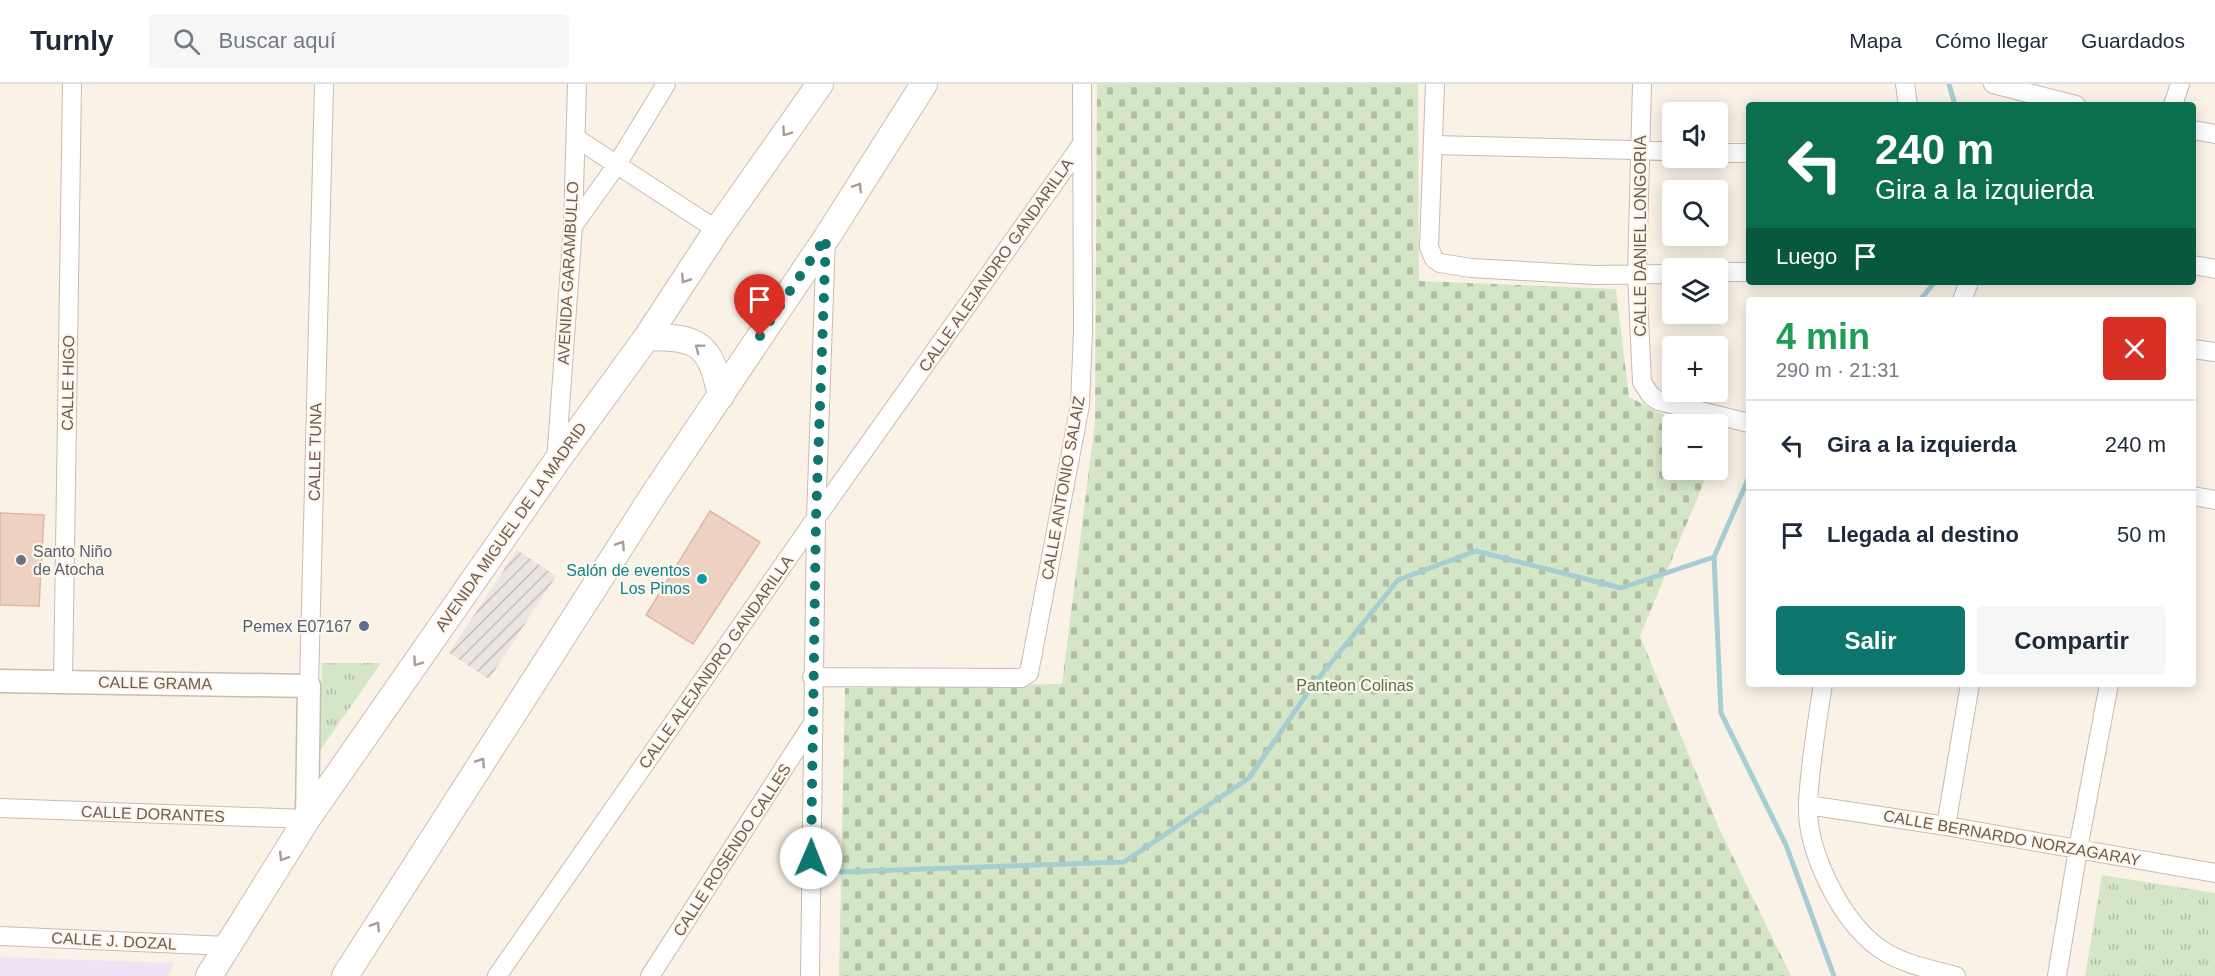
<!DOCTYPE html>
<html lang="es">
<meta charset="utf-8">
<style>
:root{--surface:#fff;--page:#f6f6f7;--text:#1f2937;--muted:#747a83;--line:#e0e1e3;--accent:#0f766e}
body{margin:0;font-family:Arial,sans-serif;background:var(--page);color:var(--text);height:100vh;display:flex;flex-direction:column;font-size:22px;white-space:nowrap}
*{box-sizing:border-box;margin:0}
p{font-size:20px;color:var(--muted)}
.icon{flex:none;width:33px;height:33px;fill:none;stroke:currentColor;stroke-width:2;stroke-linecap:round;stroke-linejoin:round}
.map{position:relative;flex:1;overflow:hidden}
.sheet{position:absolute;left:1746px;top:213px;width:450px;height:390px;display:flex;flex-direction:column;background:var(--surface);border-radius:6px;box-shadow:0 3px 15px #0003}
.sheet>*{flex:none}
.top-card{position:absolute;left:1746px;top:18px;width:450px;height:183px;border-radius:6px;box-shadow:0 3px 15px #0003;background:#0b6e4f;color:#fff;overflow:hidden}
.buttons{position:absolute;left:1662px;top:18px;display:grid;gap:12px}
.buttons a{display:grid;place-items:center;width:66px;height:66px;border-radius:6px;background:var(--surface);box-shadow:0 3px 15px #0003;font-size:30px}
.pin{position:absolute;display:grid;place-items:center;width:51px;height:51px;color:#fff;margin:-62px -26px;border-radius:50% 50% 50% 0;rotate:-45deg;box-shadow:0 0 6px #0007}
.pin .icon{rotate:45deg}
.me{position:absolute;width:66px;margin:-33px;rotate:1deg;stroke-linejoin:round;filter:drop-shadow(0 0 4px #0008)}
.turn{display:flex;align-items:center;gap:21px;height:126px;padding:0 30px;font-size:27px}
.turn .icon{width:78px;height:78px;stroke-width:2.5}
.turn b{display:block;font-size:42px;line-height:51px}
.then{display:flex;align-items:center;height:57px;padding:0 30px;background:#0003;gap:12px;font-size:22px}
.round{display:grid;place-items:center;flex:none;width:63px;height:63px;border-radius:6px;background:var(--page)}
.overview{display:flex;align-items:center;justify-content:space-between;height:102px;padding:0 30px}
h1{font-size:36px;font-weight:700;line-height:45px;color:#1e9e55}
.action{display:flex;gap:12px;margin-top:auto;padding:12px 30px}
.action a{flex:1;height:69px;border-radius:6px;background:var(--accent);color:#fff;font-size:24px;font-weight:700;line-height:69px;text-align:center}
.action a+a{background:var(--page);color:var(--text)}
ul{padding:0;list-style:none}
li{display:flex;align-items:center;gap:18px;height:90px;padding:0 30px;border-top:2px solid var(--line)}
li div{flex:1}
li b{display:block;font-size:22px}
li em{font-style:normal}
header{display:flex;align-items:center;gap:36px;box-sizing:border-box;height:84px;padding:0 30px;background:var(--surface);border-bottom:2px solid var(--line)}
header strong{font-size:28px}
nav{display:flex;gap:33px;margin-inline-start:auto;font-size:21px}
.search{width:420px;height:54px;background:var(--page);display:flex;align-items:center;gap:15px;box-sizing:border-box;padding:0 21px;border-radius:6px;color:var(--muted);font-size:22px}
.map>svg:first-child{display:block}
</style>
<header>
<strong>Turnly</strong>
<div class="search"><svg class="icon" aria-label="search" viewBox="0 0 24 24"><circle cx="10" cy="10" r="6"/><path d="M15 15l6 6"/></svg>Buscar aquí</div>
<nav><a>Mapa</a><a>Cómo llegar</a><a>Guardados</a></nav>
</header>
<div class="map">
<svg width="2215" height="892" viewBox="0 0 2215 892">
<defs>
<pattern id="industrial-furrows" width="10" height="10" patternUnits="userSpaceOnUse" patternTransform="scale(1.5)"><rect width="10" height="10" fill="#ebe5e1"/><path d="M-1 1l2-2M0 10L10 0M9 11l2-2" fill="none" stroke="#c3bdb9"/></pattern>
<pattern id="grass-tufts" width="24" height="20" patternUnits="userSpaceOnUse" patternTransform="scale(1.5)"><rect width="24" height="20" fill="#d5e6c7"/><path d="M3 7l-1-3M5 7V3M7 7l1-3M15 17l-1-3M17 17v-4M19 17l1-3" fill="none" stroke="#b1bda4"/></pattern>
<pattern id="cemetery-stones" width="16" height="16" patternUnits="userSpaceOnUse" patternTransform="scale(1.5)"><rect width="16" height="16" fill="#d5e6c7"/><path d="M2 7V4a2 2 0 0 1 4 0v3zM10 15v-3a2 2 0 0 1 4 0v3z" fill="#b1bda4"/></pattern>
</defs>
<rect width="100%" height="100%" fill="#faf2e7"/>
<path fill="url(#industrial-furrows)" d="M517 466 556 492 489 595 449 569Z"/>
<path fill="#efe4f6" d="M0 873 175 879 167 892H0Z"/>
<path fill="url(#grass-tufts)" d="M322 579H381L319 668Z
M2102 791 2215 809V892H2085Z"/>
<path fill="url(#cemetery-stones)" d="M1097 0H1418L1419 197 1616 205 1629 313 1682 340H1672V386H1709L1640 552 1718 742 1791 892H839L845 604 1062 600 1095 338Z"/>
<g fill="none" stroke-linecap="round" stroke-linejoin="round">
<path stroke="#a5cdd2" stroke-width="5" d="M1949 0 1955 21
M1920 216 1935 198
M1749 393 1714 473 1721 629 1786 761 1834 892
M841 788 1124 778 1249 694 1313 601 1398 496 1476 467 1621 504 1714 473"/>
</g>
<path fill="#edd2c2" stroke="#ddb8a4" stroke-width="1.5" d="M710 427 760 458 693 560 646 531Z
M0 429 44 431 39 522 0 521Z"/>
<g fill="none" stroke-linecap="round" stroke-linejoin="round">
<g stroke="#cbbaaf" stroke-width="20">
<path id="minor" d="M1435 0 1429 163 1434 175 1440 179 1471 184 1594 191 1672 190
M1642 0 1637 190 1642 298 1651 312 1659 317 1749 339
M1905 0 1908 21
M1993 0 2076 21
M2173 21 2180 0
M2193 46 2215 50
M576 54 717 146
M1433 61 1672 67
M1718 69H1749
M573 142 616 82 666 0
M2193 181 2215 185
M1718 188H1749
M1962 216 1969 198
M2193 265 2215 268
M556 378 573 142 577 0
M2193 412 2215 416
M812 593 1021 594 1029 589 1080 321 1083 246 1082 0
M63 598 72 0
M1823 600C1817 639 1810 679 1808 719 1806 766 1840 836 1879 864 1901 880 1930 885 1956 892
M309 602 324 0
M1808 721 1946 742 2215 789
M0 724 307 735
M1946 742 1970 600
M0 852 228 862
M497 892 816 434 1082 60
M650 892 813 639
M810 892 816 434 826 154
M2057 892 2078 765 2109 600"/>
</g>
<g stroke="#cbbaaf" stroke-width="25">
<path id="tertiary" d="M0 597 309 602 307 735"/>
</g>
<g stroke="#cfbcaf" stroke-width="28">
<path id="secondary" d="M647 253C700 253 710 260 721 312
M209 892 307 735 556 378 647 253 717 146 820 0
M345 892 656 407 827 153 924 0"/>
</g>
<use href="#minor" stroke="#fff" stroke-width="18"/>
<use href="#tertiary" stroke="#fff" stroke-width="22"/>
<use href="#secondary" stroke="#fff" stroke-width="26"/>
</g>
<defs><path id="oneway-chevron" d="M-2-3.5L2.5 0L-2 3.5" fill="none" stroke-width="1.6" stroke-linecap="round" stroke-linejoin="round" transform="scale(1.5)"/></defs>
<g stroke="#aa9c95">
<use href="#oneway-chevron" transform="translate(786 48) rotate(125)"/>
<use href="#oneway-chevron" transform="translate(858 103) rotate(-57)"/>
<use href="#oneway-chevron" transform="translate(685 195) rotate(123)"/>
<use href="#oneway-chevron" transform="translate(699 264) rotate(-143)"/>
<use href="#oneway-chevron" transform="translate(621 461) rotate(-57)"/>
<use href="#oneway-chevron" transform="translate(417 578) rotate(125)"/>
<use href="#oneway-chevron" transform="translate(481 678) rotate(-57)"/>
<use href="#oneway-chevron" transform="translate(283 773) rotate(122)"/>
<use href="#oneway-chevron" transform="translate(376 842) rotate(-57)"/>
</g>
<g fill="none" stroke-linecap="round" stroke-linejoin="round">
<path stroke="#0f766e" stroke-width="10" stroke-dasharray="0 18" d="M760 252 826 153 816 434 811 774"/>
</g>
<circle fill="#6b7280" stroke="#fdf6ed" stroke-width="2" cx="21" cy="476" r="6"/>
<circle fill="#0f9aa8" stroke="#fdf6ed" stroke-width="2" cx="702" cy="495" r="6"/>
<circle fill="#5c6f8a" stroke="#fdf6ed" stroke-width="2" cx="364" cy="542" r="6"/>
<g text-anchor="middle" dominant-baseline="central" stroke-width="4.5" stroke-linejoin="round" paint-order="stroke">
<g font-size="16" fill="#715a4e" stroke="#fdf6ed">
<text transform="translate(1640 152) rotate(-90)">CALLE DANIEL LONGORIA</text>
<text transform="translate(996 181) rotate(-55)">CALLE ALEJANDRO GANDARILLA</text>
<text transform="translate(568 189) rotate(-87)">AVENIDA GARAMBULLO</text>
<text transform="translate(68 299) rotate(-89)">CALLE HIGO</text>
<text transform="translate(315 368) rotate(-89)">CALLE TUNA</text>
<text transform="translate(1063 404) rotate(-80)">CALLE ANTONIO SALAIZ</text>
<text transform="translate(511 443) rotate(-55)">AVENIDA MIGUEL DE LA MADRID</text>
<text transform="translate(716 578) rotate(-55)">CALLE ALEJANDRO GANDARILLA</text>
<text transform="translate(155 599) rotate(1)">CALLE GRAMA</text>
<text transform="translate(153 730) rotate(2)">CALLE DORANTES</text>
<text transform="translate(2012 754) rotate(10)">CALLE BERNARDO NORZAGARAY</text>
<text transform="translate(732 766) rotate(-57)">CALLE ROSENDO CALLES</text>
<text transform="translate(114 857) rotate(3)">CALLE J. DOZAL</text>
</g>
<g font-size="16" fill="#5b616d" stroke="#fdf6ed" text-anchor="start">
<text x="33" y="467">Santo Niño<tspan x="33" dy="18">de Atocha</tspan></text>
</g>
<g font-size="16" fill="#0d838f" stroke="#fdf6ed" text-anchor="end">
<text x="690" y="486">Salón de eventos<tspan x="690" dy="18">Los Pinos</tspan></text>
</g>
<g font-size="16" fill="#4e5e75" stroke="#fdf6ed" text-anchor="end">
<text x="352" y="542">Pemex E07167</text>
</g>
<g font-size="16" fill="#567648" stroke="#fdf6ed">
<text x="1355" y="601">Panteon Colinas</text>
</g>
</g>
</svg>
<div class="buttons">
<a><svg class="icon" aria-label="sound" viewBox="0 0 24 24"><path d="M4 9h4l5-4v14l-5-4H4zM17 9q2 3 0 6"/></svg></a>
<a><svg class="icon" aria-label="search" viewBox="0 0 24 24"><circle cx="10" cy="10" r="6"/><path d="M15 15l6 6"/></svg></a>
<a><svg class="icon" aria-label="layers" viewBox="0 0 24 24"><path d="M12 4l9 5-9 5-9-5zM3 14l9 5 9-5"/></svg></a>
<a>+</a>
<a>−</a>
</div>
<div class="pin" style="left:760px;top:252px;background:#d93025"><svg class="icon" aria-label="arrive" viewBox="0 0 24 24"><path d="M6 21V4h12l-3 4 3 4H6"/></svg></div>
<svg class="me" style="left:811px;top:774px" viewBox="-20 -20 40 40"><circle r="19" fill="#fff"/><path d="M0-13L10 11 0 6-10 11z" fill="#0f766e"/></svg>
<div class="top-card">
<div class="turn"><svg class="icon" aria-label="left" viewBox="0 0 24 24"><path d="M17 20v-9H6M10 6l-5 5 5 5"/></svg><div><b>240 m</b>Gira a la izquierda</div></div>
<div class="then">Luego<svg class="icon" aria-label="arrive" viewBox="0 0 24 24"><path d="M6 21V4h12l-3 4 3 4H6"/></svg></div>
</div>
<section class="sheet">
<div class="overview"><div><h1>4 min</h1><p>290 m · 21:31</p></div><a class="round" style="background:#d93025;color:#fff"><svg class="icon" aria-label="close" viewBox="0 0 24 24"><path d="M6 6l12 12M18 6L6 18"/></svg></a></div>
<ul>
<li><svg class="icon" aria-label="left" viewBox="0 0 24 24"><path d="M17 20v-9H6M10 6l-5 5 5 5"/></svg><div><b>Gira a la izquierda</b></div><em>240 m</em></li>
<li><svg class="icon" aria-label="arrive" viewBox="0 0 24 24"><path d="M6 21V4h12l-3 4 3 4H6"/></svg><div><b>Llegada al destino</b></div><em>50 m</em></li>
</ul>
<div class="action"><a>Salir</a><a>Compartir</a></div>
</section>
</div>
